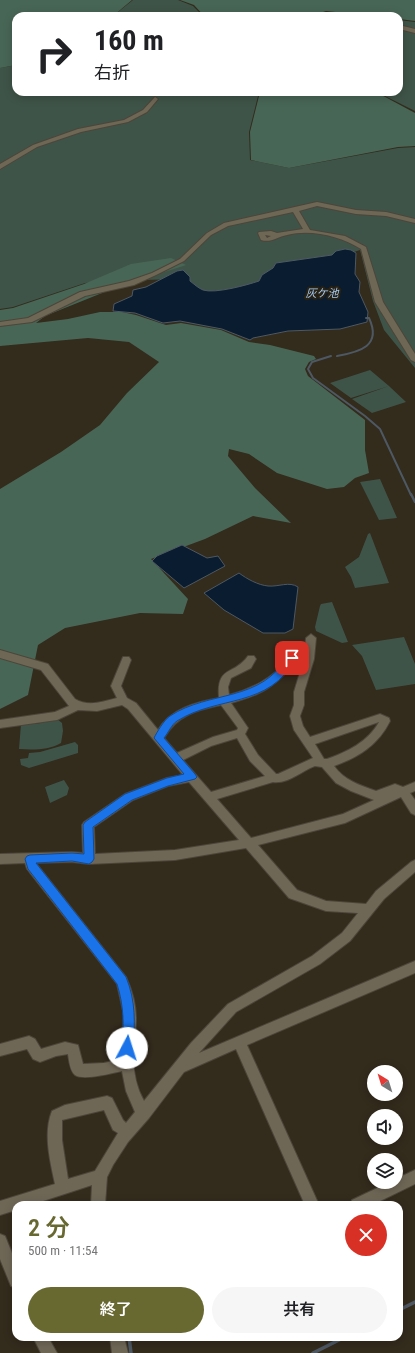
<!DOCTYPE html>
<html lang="ja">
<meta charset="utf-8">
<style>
:root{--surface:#fff;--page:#f6f6f6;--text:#202124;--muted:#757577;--accent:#686831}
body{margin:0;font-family:"Roboto Condensed","Noto Sans JP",sans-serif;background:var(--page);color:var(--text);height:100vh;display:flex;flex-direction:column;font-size:15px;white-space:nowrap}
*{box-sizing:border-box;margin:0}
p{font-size:13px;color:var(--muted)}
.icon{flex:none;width:22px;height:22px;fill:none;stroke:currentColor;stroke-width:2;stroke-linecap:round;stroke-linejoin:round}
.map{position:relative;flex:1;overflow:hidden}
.sheet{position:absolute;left:12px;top:1201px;width:391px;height:140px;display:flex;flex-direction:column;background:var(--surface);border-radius:12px;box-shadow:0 2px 10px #0003}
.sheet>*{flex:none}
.banner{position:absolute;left:12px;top:12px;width:391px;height:84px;border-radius:12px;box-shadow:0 2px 10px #0003;background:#fff;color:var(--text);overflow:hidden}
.needle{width:26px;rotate:322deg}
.buttons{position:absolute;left:367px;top:1065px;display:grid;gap:8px}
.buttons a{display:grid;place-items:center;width:36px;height:36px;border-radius:50%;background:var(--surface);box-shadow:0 2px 10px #0003;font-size:20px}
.pin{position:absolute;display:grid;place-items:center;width:34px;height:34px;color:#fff;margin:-17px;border-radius:8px;box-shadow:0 2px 6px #0006}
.me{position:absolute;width:44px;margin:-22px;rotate:5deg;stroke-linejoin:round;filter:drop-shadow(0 0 3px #0008)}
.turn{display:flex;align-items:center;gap:14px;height:84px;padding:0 16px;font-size:18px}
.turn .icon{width:52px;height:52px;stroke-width:2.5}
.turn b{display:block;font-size:28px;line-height:34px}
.round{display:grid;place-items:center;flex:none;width:42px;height:42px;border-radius:21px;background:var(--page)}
.overview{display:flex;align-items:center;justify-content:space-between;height:68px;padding:0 16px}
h1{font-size:24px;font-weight:600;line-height:30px;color:var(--accent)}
.primary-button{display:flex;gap:8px;margin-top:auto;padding:8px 16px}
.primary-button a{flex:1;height:46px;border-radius:24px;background:var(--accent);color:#fff;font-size:16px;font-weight:600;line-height:46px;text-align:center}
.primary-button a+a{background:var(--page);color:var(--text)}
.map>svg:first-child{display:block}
</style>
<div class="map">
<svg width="415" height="1353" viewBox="0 0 415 1353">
<rect width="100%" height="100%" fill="#332b1c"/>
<path fill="#3f5448" d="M133 0H178L193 6 203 16H113Z
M399 20 415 22V111L377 92H399Z
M16 65V92H248L258 96 249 132 250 160 289 168 398 148 415 147V368L384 330 373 301 360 250 263 282 210 294 179 279 105 281 85 283 13 307 0 309V68Z
M370 370 389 386 351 398 330 383Z
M389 386 406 402 372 413 352 399Z
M380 479 397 518 379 520 360 482Z
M370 533 389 583 355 588 351 577 345 567 359 557 368 534Z
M332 602 348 642 342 643 316 631 315 627 320 606 321 604Z
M404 637 415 664V684L376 690 362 656 352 645Z
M57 719 62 723 63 731 61 743C49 750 34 750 19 749L21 724H36Z
M75 742 78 745V753L29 768 21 765 20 759 28 758 29 753 40 752Z
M64 780 69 788 67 795 50 803 45 787Z"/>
<path fill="#486656" d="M0 0H132L113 16H16V65L0 68Z
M180 0H415V21L399 19V16H374L326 11 311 16H204L194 5Z
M248 92H376L415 113V146L398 147 289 168 251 160 250 132 259 96Z
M171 258 186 265 112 289 45 316 36 323 68 319 100 312H122L136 315 166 325 181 323 221 330 249 342 270 345 314 356 316 359 309 362 305 369 308 376 365 420V450L369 473 355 478 344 487 327 489 277 473 249 454 229 449 228 456 255 488 291 523 253 516 205 539 151 559 188 599 183 614 140 613 65 628 38 645 28 695 0 709V489L61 452 100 425 127 393 159 362 129 342 88 338 0 346V310L13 308 84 284 131 264Z"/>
<path fill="#0a1c2f" stroke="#4d5863" d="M345 249 351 250 356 253 355 274 360 282 359 292 368 312 367 322 340 329 288 331 253 338 250 340 222 329 180 321 163 323 135 313 113 311 114 304 132 296 133 290 146 287 177 271 183 270 190 277V281C194 284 198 288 203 290 215 294 247 285 259 281L262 275 273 268 276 263 332 255 336 251Z
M182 545 207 558 218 556 225 566 184 588 152 561 157 556Z
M239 573C247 579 258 585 268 586 279 587 289 581 298 587L293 629 285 633H263L224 610 204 593Z"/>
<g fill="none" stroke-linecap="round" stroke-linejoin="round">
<path stroke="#4d5863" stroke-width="2" d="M331 356 312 362 308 369 313 378 365 416 380 429 411 495
M337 356C360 352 382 346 369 318H366"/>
<path stroke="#4d5863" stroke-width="2.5" d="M411 494 415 502"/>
<path stroke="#4d5863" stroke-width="3.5" d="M399 1310 415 1302
M129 1337 131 1353
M313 1353 345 1337"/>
<g stroke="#4c4639" stroke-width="2">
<path id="minor" d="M399 25 415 29V33L399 29Z
M155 97 158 99 147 112 128 122 81 132 37 147 0 169V164L33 145 78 129 124 120 143 110Z
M317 202 356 210 386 212 415 219V223L386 216 356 214 317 206 299 211 310 230 345 236 366 247 383 302 415 354V362L411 360 375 302 361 249C340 236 311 229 287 235 277 237 271 243 261 240L258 233 259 232 271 231 277 233 303 229 293 212 228 226 211 235 184 261 156 275 134 285 85 296 32 322 0 326V322L28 318 80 292 129 281 152 273 180 259 207 233 224 223ZM265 235 271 236 267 238Z
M311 634 316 638 314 659 304 692V705L300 716 303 726 310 737 380 714 389 718 390 721C378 745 359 757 334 766 344 780 359 785 376 791L395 784 403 787 415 782V791L410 793 415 800V815L411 813 401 797 345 823 258 845 297 890 326 901 366 904 376 891 411 862 415 860V872L384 899 350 941 320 964 236 1012 199 1053 415 961V973L247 1045 319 1205H305L236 1049 184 1072 149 1118 128 1142 113 1165 107 1177 105 1205H91L92 1185 31 1205H16V1210L0 1215V1201L55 1184C50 1161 43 1133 52 1111L65 1105 107 1096 112 1098 123 1120 126 1123 135 1112 126 1091 122 1071C113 1073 83 1081 75 1075 70 1071 69 1061 68 1054L56 1056 40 1062 33 1059 27 1049 0 1056V1044L29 1036 35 1039 41 1049 65 1042 78 1045 83 1064 104 1063 121 1059 124 1015 117 984 27 869 25 863 0 864V854L72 852 83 853 82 825 84 822 125 794 167 778 183 775 128 709 122 705 97 711 78 710 57 720 0 728V720L55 712 69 706 41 670 0 658V650L48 664 75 699C88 707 102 702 117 698L111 686 123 657H129L131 660 121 686 127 698 136 703 158 730C170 709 196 702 219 698 216 665 234 676 248 656H254L256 659 251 668 231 678 228 687 229 695C248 690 276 678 286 659 288 654 286 648 289 643H295C305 662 272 688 257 694 249 698 240 700 231 703L248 728 245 734 258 755 276 774H278L313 758 294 730 290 716 294 705V692L304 659 306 638ZM221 705 238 728 237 730 213 737 177 753 164 738C177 715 197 710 221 705ZM379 722C368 742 347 752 327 759H324L315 744ZM237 738 250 761 265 776 211 792 183 760 211 746ZM315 766 322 767 336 783 351 791 374 800 343 814 251 838 217 799 273 782C289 784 301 771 315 766ZM189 782 239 840 175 850 95 854 94 827 133 800 168 786ZM246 848 289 898 326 911 358 913 342 933 312 956 228 1004 191 1043 144 1101C135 1085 132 1065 134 1047 134 1038 136 1029 136 1019 136 1005 132 990 126 977L36 863 72 862 89 864 175 860ZM104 1110 113 1130 118 1133 95 1171 68 1179 62 1140V1120Z
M415 1170V1184L372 1205H350L352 1200 390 1182H396V1179Z
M0 1234 5 1236 16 1263V1288L11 1286 0 1259Z
M33 1337H48L57 1353H41Z
M110 1337H124L128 1353H112Z"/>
</g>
<use href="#minor" fill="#6f6756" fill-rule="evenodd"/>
</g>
<path fill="#1a73e8" stroke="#114b97" d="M292 654 296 658C269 709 218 695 177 721 172 724 168 733 164 738L195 774 197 777 195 779 168 786 132 800 93 827 94 859 92 862 89 864 72 861 36 863 126 977C136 1001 135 1024 133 1048L132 1052 127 1054 123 1052 122 1048C124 1025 124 1006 117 984L28 869 25 859 27 856 30 855 72 853 84 854 83 825 85 822 125 794 167 778 184 774 154 738C157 732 164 720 170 716 209 690 262 703 288 655Z"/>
<g text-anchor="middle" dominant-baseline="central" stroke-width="4" stroke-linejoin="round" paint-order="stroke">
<g font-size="11" font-style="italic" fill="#a6cdf8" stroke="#292213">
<text x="322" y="293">灰ケ池</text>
</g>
</g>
</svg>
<div class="buttons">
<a><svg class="needle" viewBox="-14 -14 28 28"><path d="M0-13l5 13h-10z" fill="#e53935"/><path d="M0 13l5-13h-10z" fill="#757577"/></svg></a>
<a><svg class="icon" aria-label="sound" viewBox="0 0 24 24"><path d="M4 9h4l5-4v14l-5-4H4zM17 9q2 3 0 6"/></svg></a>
<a><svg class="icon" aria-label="layers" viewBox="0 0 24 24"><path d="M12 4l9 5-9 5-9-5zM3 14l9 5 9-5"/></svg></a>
</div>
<div class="pin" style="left:292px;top:658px;background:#d93025"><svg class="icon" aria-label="arrive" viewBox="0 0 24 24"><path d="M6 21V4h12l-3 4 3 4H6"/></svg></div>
<svg class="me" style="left:127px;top:1048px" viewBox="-20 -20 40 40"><circle r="19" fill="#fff"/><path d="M0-13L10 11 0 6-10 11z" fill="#1a73e8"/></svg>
<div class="banner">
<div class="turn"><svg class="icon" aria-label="right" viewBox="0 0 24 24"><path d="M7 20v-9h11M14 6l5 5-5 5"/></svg><div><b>160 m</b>右折</div></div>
</div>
<section class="sheet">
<div class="overview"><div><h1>2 分</h1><p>500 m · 11:54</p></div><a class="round" style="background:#d93025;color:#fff"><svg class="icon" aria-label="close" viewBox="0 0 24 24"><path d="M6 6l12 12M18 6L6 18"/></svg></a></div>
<div class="primary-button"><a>終了</a><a>共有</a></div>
</section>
</div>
